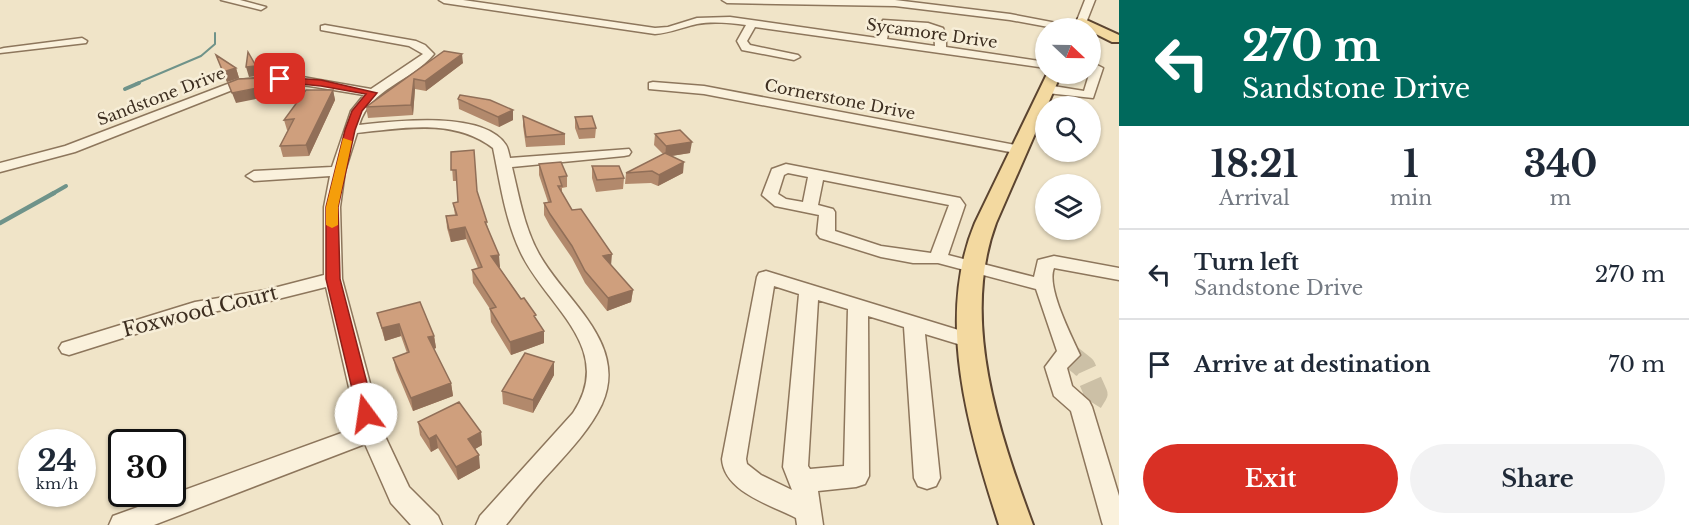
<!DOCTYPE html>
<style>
:root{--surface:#fff;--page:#f2f2f3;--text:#1f2937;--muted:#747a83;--line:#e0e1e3;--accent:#d93025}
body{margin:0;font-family:"Libre Baskerville",serif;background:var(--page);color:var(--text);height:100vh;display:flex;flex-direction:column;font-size:22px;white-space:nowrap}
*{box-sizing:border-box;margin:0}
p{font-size:20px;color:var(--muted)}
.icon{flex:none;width:33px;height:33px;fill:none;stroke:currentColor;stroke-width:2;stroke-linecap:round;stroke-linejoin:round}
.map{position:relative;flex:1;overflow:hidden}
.sheet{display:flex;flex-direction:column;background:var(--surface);width:570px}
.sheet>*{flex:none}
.banner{background:#00695c;color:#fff;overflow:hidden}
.needle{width:39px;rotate:112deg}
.buttons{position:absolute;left:1035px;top:18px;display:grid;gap:12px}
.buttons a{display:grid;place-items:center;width:66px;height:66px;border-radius:50%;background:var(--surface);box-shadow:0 2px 4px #0004;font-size:30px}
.speed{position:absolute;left:18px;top:429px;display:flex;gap:12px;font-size:30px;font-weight:700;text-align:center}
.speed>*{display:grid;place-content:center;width:78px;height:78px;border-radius:50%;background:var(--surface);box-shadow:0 2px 4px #0004;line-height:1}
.speed small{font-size:15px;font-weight:400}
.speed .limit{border:3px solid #111;border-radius:9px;background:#fff;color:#111}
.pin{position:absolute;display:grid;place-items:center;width:51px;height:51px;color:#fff;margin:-26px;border-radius:12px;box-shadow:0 3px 9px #0006}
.me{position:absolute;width:66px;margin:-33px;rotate:346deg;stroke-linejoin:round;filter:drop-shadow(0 0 4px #0008)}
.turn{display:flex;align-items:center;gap:21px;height:126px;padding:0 24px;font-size:27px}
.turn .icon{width:78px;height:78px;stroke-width:2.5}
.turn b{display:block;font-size:42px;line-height:51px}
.eta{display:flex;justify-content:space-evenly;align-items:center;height:102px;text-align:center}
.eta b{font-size:36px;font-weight:700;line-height:42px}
.button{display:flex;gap:12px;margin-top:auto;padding:12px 24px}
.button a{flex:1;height:69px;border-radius:36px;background:var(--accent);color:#fff;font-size:24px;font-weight:700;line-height:69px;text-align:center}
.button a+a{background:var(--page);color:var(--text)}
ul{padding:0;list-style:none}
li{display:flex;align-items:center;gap:18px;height:90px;padding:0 24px;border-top:2px solid var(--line)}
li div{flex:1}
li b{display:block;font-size:22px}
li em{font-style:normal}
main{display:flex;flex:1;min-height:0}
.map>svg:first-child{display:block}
</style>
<main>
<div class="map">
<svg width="1119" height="525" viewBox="0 0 1119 525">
<rect width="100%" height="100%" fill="#f0e4c8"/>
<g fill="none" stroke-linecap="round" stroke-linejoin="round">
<path stroke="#6f938a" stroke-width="2" d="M135 84 201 56 215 44V33"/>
<path stroke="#6f938a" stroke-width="4" d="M125 89 139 83
M52 194 66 186"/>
<path stroke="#6f938a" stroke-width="4.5" d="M0 223 54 193"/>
<path stroke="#ccc0a6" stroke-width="23" stroke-dasharray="23 12" stroke-linecap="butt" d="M1069 355 1084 367 1096 394 1091 402 1081 407"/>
<g stroke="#8d765c" stroke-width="3">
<path id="minor" d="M221 0H240L266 7 261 10Z
M439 0H463L655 28 668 27 697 18 730 17 877 38 883 20 928 23 943 28 946 37V47L1046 62V68L755 27 747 41 750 45 798 55 800 57 794 60 742 50 737 41 746 25C730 23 713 21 697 24 683 27 670 33 655 34L444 3ZM890 25 934 32 935 46 887 39Z
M722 0H895L1010 14 1067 25 1072 28H1054L1010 20 895 6 727 3Z
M1085 0H1095L1084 28H1074Z
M325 25 416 41 425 45 434 54C411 82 370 88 359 125 394 121 484 110 506 145 508 148 509 154 510 158L629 149 631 152 629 155 624 156 512 167C519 196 524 227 539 254 565 301 629 343 602 404 590 429 571 449 553 469 536 487 521 506 506 525H476L480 516 573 413C617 347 545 306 520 251 505 219 500 182 493 148 454 118 403 128 357 133L345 171 340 207 342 279 383 432 409 487 438 516 442 525H411L391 503 365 444 154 525H109L113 516 358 427 326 287 266 302 196 315 69 355 62 353 59 348 62 343 195 302 266 290 324 275V207L330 176 254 181 246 176 254 171 332 167 351 111 364 95 291 83 240 87 75 152 0 172V163L65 146 238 80 291 75 371 89 423 54 409 46 321 30V26Z
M82 38 87 41 86 43 0 53V49L4 48Z
M1097 65 1103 68 1093 98 1047 93 1041 89 1047 85 1084 91 1091 68Z
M653 82 704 86 1020 146 1027 150 1020 154 704 94 649 89V83Z
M786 164 960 198 965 205 948 255 1034 277 1038 260 1054 256 1119 268V280L1054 268C1046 287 1071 335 1080 355L1067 368 1072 386 1089 401 1092 407 1119 496V525H1103L1102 522 1071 411 1054 396 1045 367 1057 351 1036 289 938 263H913L881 257 820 238 817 234 819 215 775 206 762 195 772 169ZM788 173 808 177 803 202 786 199 778 194 784 175ZM823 180 949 205 931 253 881 246 835 231V212L833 209 818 205Z
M766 271 978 336 981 341 978 346 971 348 925 334 940 478 936 486 927 489 918 486 914 478 904 327 868 316 869 476 865 484 856 487 818 491 823 525H797L796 518C771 505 724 492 722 459L757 277 759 273ZM774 286 799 294 783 467 792 490 761 475 747 464 746 459ZM818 300 848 309 844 466 810 469 808 466Z"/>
</g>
<g stroke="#5b4430" stroke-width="4">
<path id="major" d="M1082 18 1119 35V42H1112L1090 31V28H1085L1076 22 1078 19Z
M1047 74H1061L996 223C960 320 999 433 1033 525H999C969 431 935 319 975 223Z"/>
</g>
<use href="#minor" fill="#faf1dc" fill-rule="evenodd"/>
<use href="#major" fill="#f3d9a0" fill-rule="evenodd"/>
</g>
<path fill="#b2896c" d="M444 51 463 63 426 91 415 89 413 115 368 118 366 107Z
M216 55 236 68 239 78 227 82Z
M333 90 335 100 309 156 283 157 280 146 288 130H287L284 120Z
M458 99 513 120 499 127 459 109Z
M523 116 565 134V145L526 147 523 126Z
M575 117 596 128 595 138 579 139 575 128Z
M655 134 690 153 671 156 683 173 658 186 651 183 625 184 626 173 663 154 654 145Z
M451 152 477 192 500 267H499L544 331V343L511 355 491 322 490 309 473 283 472 270 478 268 466 239 451 242 447 228 446 216 455 215 453 203 458 202 457 181H453Z
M539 164 567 176V187L562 188V193L572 210 611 266 633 290 631 302 607 311 585 283 572 258 550 226 544 215V203L548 202 539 175Z
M592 166 624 178 623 189 596 192 592 178Z
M377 313 434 336 436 348 434 349 451 383 453 396 413 411 396 370 393 358 407 353 401 336 385 341Z
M554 362V375L533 413 503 404 502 391Z
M418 422 481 432 482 445 475 449 480 468 458 480 438 448 431 452 420 435Z"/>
<path fill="#916f58" d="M462 54 463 63 426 91 425 81Z
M256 66 258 76 249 77 246 67Z
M236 68 239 78 227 82 223 72Z
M414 79 415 89 413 115 411 105Z
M267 86 270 96 236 103 232 93Z
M333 90 335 100 309 156 306 145Z
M513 110V120L499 127 498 117Z
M692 142 690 153 665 157 666 146Z
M684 162 683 173 658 186 659 175Z
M465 227 466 239 451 242 449 230Z
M612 254 611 266 603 256Z
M499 255 500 267 492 268 491 256Z
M633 290 631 302 607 311 608 298Z
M399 324 401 336 385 341 382 328Z
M544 331V343L511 355 510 342Z
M434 336 436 348 430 350 428 337Z
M554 362V375L533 413V400Z
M451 383 453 396 413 411 411 398Z
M481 432 482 445 470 452 468 439Z
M436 435 438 448 431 452 429 439Z
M479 455 480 468 458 480 456 467Z"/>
<path fill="#cf9f7d" stroke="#916f58" stroke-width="1.5" d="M444 51 462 54 425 81 414 79 411 105 366 107Z
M248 52 256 66 246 67Z
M216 55 236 68 223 72Z
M262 78 267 86 232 93 228 83 238 79Z
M306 90H333L306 145 280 146 294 119 284 120Z
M460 95 490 100 513 110 498 117 458 99Z
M523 116 565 134 526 137Z
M592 116 596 128 579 129 575 117Z
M680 130 692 142 666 146 655 134Z
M474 150 477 191 487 222H485L499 255 491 256 521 299 524 298 536 315 534 316 544 331 510 342 490 309 496 307 472 270 482 267 465 227 449 230 446 216 457 215 453 203 458 202 456 170H451V152Z
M665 153 684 162 659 175 652 171 626 173Z
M561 162 567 176 559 177 562 186H558L572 210 581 209 612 254 603 256 633 290 608 298 585 271 572 246 550 214 544 203 551 202 539 164Z
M592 166H619L624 178 597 180Z
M420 302 434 336 428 337 451 383 411 398 393 358 409 352 399 324 382 328 377 313Z
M525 353 554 362 533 400 502 391Z
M459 402 481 432 468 439 479 455 456 467 436 435 429 439 418 422Z"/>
<path fill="#d93025" stroke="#8d1f18" stroke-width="1.5" d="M277 77 321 80 377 93 362 111 355 130 338 207 340 279 375 414 373 419 366 421 360 419 358 414 326 279V207L345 130 352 111 366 94 321 86 280 82 275 79Z"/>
<path fill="#f59e0b" d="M343 138 352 141 338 207V225L332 228 326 225V207Z"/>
<g text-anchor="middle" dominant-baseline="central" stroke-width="5" stroke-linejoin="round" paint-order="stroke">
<g font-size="16" fill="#3d2e20" stroke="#f7eed8">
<text transform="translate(932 33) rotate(8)">Sycamore Drive</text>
<text transform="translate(161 96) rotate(-21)">Sandstone Drive</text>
<text transform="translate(840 99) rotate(11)">Cornerstone Drive</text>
</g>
<g font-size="20" fill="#3d2e20" stroke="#f7eed8">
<text transform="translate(200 311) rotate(-14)">Foxwood Court</text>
</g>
</g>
</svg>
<div class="buttons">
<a><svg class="needle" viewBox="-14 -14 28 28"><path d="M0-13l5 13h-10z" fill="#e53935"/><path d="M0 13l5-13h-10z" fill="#747a83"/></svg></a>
<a><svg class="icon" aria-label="search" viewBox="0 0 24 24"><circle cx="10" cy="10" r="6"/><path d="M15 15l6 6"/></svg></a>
<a><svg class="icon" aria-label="layers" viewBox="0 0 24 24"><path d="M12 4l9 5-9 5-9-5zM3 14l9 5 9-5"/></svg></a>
</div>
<div class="speed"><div>24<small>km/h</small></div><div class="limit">30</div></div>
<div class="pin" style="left:280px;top:79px;background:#d93025"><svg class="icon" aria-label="arrive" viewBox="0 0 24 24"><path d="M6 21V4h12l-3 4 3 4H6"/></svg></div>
<svg class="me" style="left:366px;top:414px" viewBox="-20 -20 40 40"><circle r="19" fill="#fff"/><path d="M0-13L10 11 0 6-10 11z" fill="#d93025"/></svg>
</div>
<section class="sheet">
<div class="banner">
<div class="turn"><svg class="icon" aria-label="left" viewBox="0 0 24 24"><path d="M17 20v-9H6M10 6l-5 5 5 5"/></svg><div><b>270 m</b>Sandstone Drive</div></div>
</div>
<div class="eta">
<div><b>18:21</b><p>Arrival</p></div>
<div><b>1</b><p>min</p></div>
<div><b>340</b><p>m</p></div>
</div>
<ul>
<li><svg class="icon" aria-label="left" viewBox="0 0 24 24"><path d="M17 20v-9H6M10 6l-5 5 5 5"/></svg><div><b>Turn left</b><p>Sandstone Drive</p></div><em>270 m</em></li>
<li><svg class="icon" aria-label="arrive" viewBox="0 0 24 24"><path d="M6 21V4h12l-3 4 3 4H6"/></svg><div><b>Arrive at destination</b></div><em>70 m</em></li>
</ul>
<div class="button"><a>Exit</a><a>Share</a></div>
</section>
</main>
